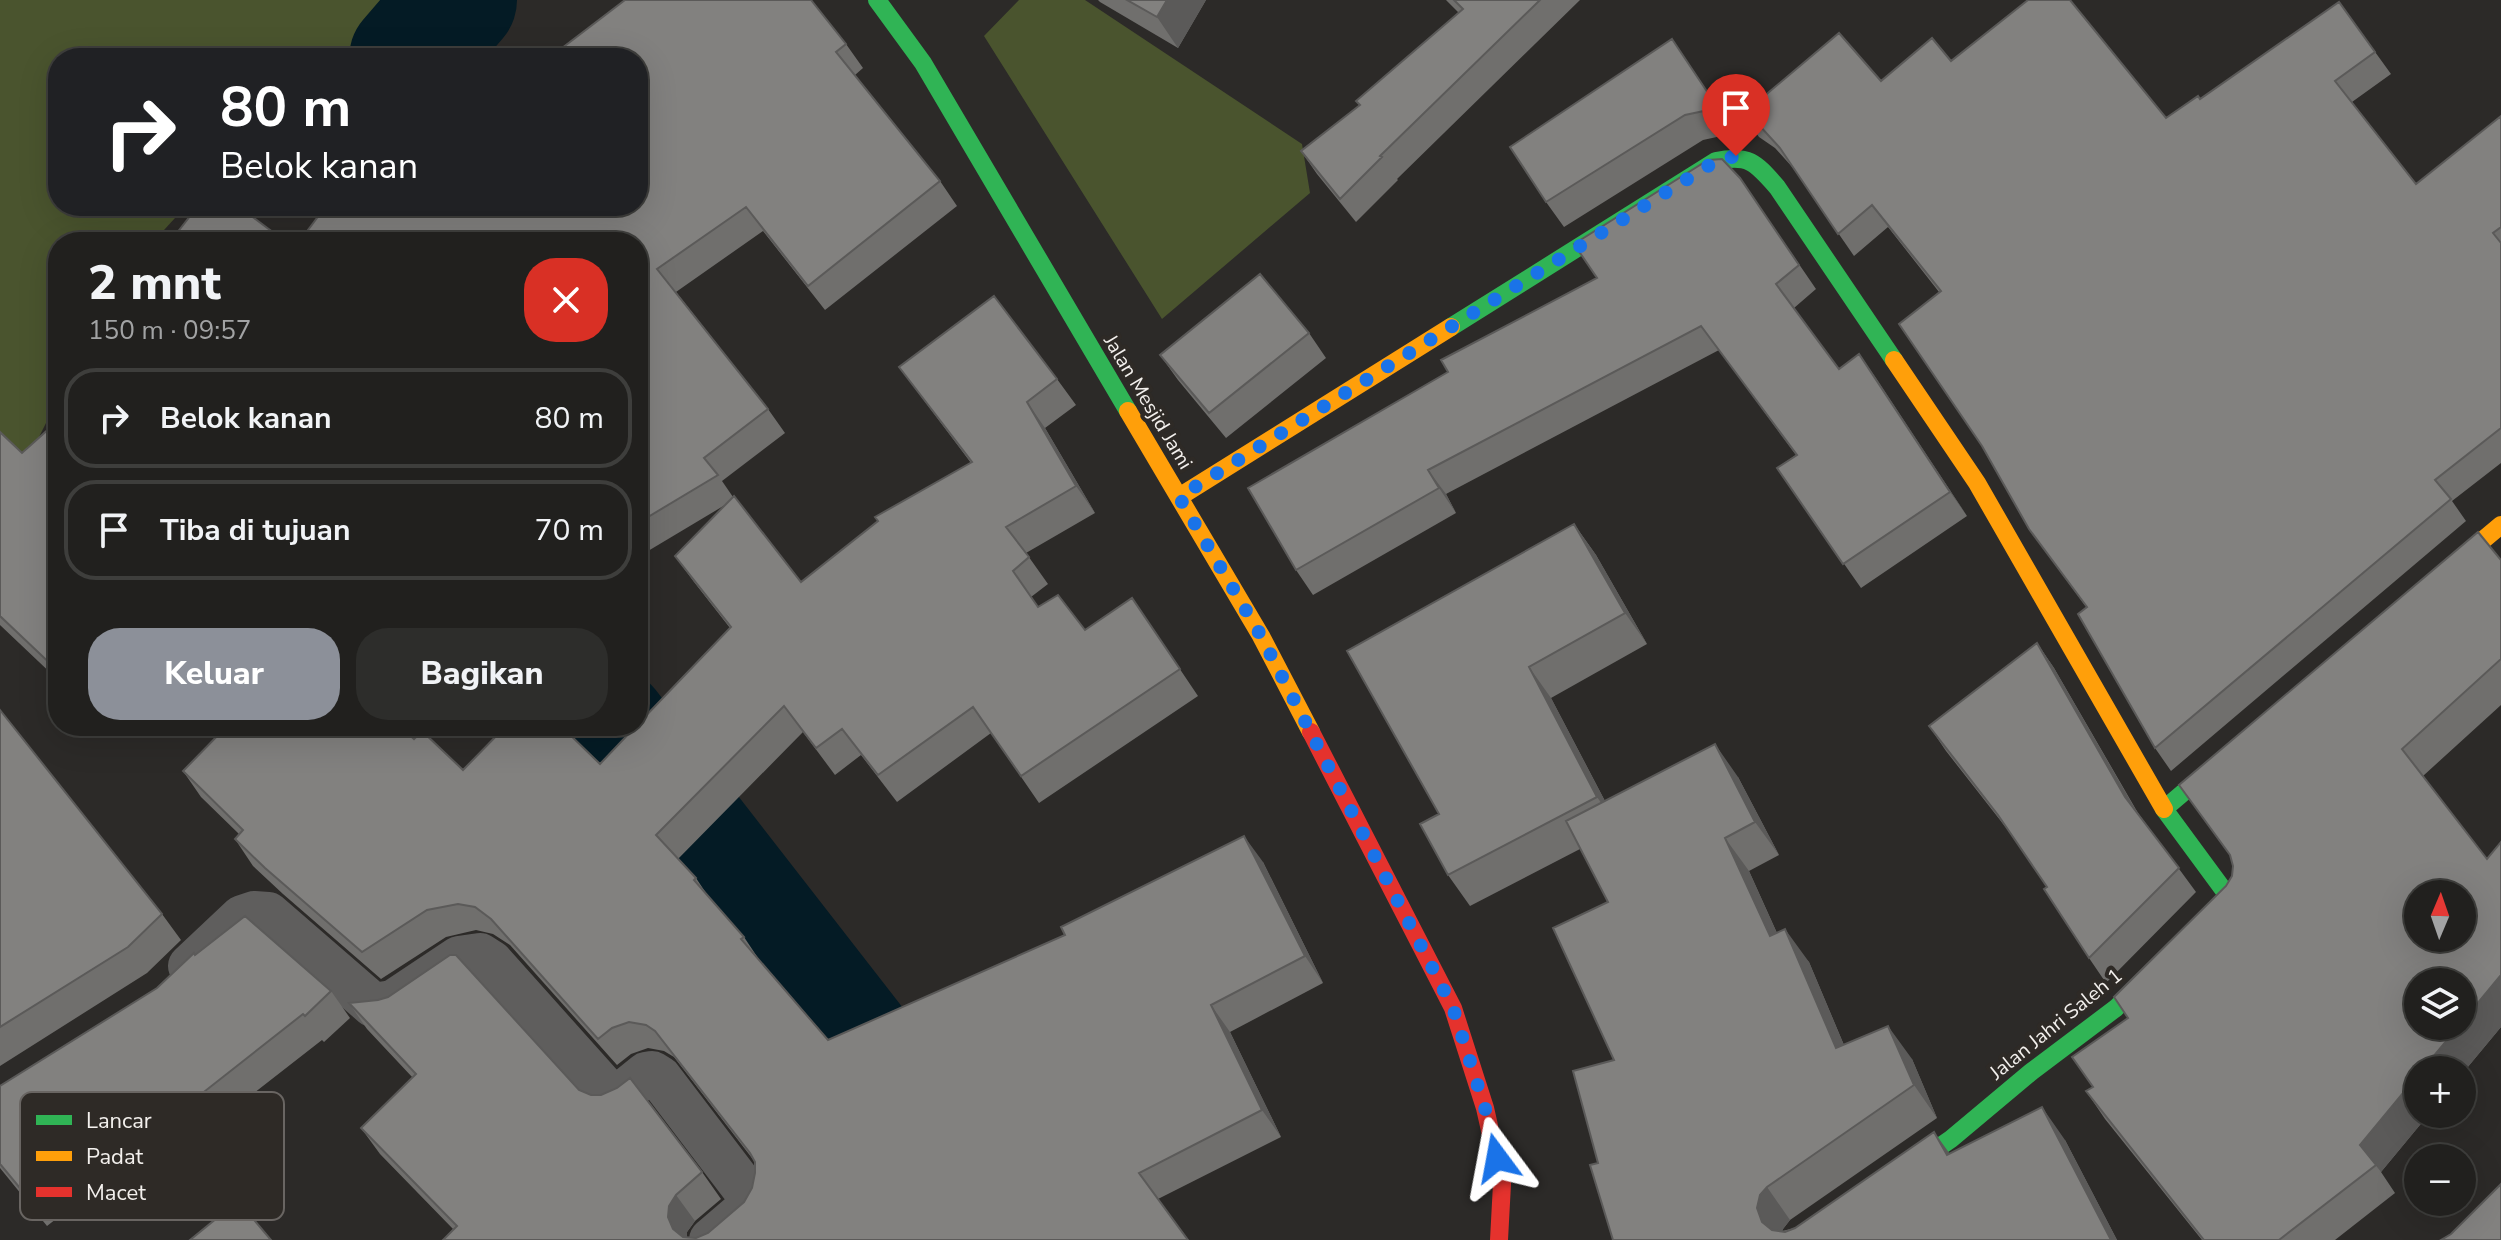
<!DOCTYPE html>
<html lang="id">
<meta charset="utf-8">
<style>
:root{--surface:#21201e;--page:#2d2d2b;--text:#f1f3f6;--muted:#a2a3a4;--line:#3e3e3c;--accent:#8c9099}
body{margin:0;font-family:"Nunito Sans",sans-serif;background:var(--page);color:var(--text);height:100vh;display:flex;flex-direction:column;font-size:30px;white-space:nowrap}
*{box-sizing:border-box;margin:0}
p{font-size:26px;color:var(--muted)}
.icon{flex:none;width:44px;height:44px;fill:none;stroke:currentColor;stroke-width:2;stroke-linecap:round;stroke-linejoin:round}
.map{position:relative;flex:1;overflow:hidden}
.details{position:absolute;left:48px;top:232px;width:600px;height:504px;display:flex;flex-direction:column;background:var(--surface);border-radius:32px;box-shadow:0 8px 32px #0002,0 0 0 2px var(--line)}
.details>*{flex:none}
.top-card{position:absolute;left:48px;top:48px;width:600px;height:168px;border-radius:32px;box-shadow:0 8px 32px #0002,0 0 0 2px var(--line);background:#202124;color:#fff;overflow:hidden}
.needle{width:52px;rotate:2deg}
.fabs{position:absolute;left:2404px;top:880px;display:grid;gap:16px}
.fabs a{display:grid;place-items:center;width:72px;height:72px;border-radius:50%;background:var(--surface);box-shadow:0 8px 32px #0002,0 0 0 2px var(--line);font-size:40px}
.pin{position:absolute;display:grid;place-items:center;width:68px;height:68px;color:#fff;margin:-82px -34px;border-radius:50% 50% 50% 0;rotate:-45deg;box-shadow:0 0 8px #0007}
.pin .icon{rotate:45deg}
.me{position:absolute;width:88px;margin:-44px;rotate:347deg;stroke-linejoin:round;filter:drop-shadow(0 0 6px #0008)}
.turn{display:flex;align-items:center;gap:28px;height:168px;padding:0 40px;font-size:36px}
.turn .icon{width:104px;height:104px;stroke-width:2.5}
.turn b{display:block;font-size:56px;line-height:68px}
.round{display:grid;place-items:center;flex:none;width:84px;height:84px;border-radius:32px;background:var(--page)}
.overview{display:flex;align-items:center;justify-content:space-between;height:136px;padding:0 40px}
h1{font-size:48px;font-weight:800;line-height:60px}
.primary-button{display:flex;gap:16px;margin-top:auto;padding:16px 40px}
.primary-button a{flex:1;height:92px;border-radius:32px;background:var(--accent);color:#fff;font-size:32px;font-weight:800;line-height:92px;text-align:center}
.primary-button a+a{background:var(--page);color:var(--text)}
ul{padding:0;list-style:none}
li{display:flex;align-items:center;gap:24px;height:100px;margin:0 16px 12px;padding:0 24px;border:4px solid var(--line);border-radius:32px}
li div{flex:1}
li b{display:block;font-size:30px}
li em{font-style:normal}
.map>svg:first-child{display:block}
</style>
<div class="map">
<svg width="2501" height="1240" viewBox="0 0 2501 1240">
<rect width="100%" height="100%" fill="#2c2a28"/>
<path fill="#4a542e" d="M0 0H395L357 58H58V206H186L153 242H58V399L29 457 0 437Z
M1019 0H1085L1302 144 1310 193 1162 319 984 36Z"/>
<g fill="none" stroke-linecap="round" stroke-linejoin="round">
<path stroke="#041b25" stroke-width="118" d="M408 58 458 0
M609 726 976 1198 996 1240"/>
<path stroke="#5f5e5d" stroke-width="44" d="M190 966 242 917 254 913 268 914 373 1005 393 1002 459 958 480 955 491 962 609 1094 613 1097 620 1095 646 1074 652 1073 660 1078 749 1195 746 1210 711 1240"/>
<path stroke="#30b455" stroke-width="18" d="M877 0 923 63 1128 411
M1451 327 1716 161C1749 154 1756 163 1777 187L1894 360
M1805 1240 1951 1139 2031 1072 2116 1008 2228 896 2164 809 2184 792"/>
<path stroke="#ff9f0a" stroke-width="18" d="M1894 360 1977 483 2164 809
M1128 411 1261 636 1311 732
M1179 497 1451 327
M2439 577 2501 525"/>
<path stroke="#e5322d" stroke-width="18" d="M1311 732 1453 1008 1485 1108 1502 1184 1499 1240"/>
</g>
<path fill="#706f6d" d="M1098 0H1206L1178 48 1100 2Z
M1446 0H1580L1397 179 1398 180 1356 222 1317 174 1301 151 1359 106 1459 13Z
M2339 2 2391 74 2352 102 2416 184 2501 116V463L2452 501 2466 521 2171 771 2155 748 2087 608 2029 529 1939 292 1888 227 1854 256 1794 169 1775 148 1759 137 1743 114 1881 81 1951 61 2166 118 2200 99Z
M846 44 863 68 855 75 940 181 957 206 825 310 763 231 676 292 768 409 785 433 722 481 733 497 801 582 971 463 899 367 1057 379 1076 405 1045 428 1095 513 1026 553 1048 584 1031 597 1038 606 1085 630 1132 598 1198 696 1039 803 991 733 897 802 861 755 835 775 803 732 678 859 696 878 710 899 744 937 762 964 828 1040 1263 862 1323 983 1230 1032 1281 1137 1158 1199 1188 1240H443L453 1229 380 1154 361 1128 413 1078 367 1029 349 1003 579 1090 702 1172 721 1199 695 1221 687 1232V1237L696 1238 708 1233 744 1202 752 1188 755 1173V1162L674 1057 664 1051 648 1048 631 1054 617 1065 510 945 493 934 476 930 446 937 381 979 283 894 253 866 235 839 239 834 201 797 183 771 414 739 463 770 600 764 730 628 694 582 675 556 725 505 638 557V242H299Z
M1689 64 1735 133 1703 140 1564 227 1546 202Z
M1740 178 1816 289 1794 308 1839 369 1859 354 1967 516 1861 588 1777 468 1796 455 1719 350 1446 494 1456 513 1313 595 1296 570 1448 372 1597 278Z
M1309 333 1326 358 1226 438 1178 380 1160 355Z
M0 432 22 453 58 434V680L0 625Z
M1574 524 1596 555 1647 644 1551 698 1605 801 1738 777 1779 855 1749 871 1777 933 1809 962 1844 1045 1912 1059 1937 1118 1790 1220 1783 1229 1782 1231 1795 1228 1950 1154 2065 1140 2117 1240H1613L1598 1163 1614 1060 1608 902 1580 849 1470 906 1448 875 1439 814Z
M2501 560V705L2423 776 2487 859 2501 842V1027L2462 1074V1070L2418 1114H2429L2381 1172 2395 1193 2335 1240H2202L2105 1119 2086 1091 2093 1087 2128 1018 2226 886Z
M2037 643 2054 668 2138 813 2196 892 2106 983 2089 958 2047 887 2011 834 1946 751 1929 726Z
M0 710 162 914 181 940 147 973 0 1066Z
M106 726H128L118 737Z
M195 955 331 991 350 1018 324 1042 322 1040 218 1121 220 1124 135 1181 124 1166 47 1226 0 1168V1086L157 988Z"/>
<path fill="#5b5a59" d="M1167 0H1206L1178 48 1157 17Z
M1859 354 1876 378 1967 516 1950 492Z
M1027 402 1045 428 1095 513 1076 486Z
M1428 470 1446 494 1456 513 1439 488Z
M1574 524 1596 555 1647 644 1625 613Z
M2037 643 2054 668 2142 821 2125 797Z
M1529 667 1551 698 1619 828 1597 797Z
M1715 744 1738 777 1779 855 1755 822Z
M1244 836 1263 862 1323 983 1305 956Z
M1725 838 1749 871 1793 969 1770 936Z
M1785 929 1809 962 1859 1081 1836 1048Z
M2501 975V1027L2462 1074V1070H2422L2459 1026H2462V1022Z
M1211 1005 1230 1032 1281 1137 1262 1110Z
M1888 1026 1912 1059 1937 1118 1914 1085Z
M2418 1075V1114H2429L2381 1172 2360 1145Z
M2042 1107 2065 1140 2117 1240H2111Z
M1934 1132 1958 1165 1947 1155Z
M1767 1187 1790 1220 1783 1229 1780 1240 1762 1222 1757 1208 1760 1195Z
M676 1195 695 1221 687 1232V1240L673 1229 668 1217 669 1206Z"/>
<path fill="#82817f" stroke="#5b5a59" stroke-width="2" fill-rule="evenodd" d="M625 0H811L846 44 836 52 940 181 808 286 746 207 657 269 768 409 704 458 718 475 638 523V242H299L326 206H638V58H549Z
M1127 0H1167L1157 17Z
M1454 0H1540L1380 156 1382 157 1340 199 1301 151 1360 105 1356 101 1463 9Z
M2028 0H2070L2166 118 2198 96 2200 99 2339 2 2375 52 2335 81 2416 184 2501 116V227L2493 233 2501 243V428L2435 480 2451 499 2155 748 2078 614 2087 607 2029 529 1982 446 1899 324 1941 291 1872 205 1838 234 1780 148 1759 125 1743 114 1839 33 1881 81 1932 38 1951 61Z
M1672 39 1718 108 1685 115 1546 202 1510 147Z
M1722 159 1740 178 1799 265 1776 284 1839 369 1859 354 1950 492 1843 564 1777 468 1797 455 1701 326 1428 470 1439 488 1296 570 1248 488 1448 372 1441 360 1597 278 1574 244 1708 160Z
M198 206H238L286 242H167L174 232 176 234Z
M1260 274 1309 333 1209 413 1160 355Z
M994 296 1057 379 1027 402 1076 486 1006 527 1029 557 1013 571 1038 607 1058 595 1085 630 1132 598 1180 669 1021 776 973 707 878 775 842 729 816 748 784 706 656 835 696 878 694 880 744 937 741 939 828 1040 1065 935 1061 927 1244 836 1305 956 1211 1005 1262 1110 1139 1173 1188 1240H443L457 1226 361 1128 416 1074 349 1003 378 1000 388 997 450 955H456L579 1090 591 1095H601L617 1088 630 1078 702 1172 676 1195 669 1206 668 1217 673 1229 683 1237 696 1238 708 1233 744 1202 752 1188 755 1173V1162L750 1153 655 1031 646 1025 629 1022 612 1028 598 1039 491 919 475 907 458 904 427 910 362 952 265 868 235 839 243 830 183 771 227 726H400L414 739 422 731 463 770 506 726H561L600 764 636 726H638V724L731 627 675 556 734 496 801 582 878 521 875 517 972 462 899 367Z
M51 427 58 434V671L0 616V432L22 453Z
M1574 524 1625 613 1529 667 1597 797 1448 875 1420 824 1439 814 1347 651Z
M2478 532 2501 560V659L2402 749 2487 859 2501 842V975L2462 1022V982H2418V1026H2459L2422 1070H2418V1075L2360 1145 2376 1165 2279 1240H2204L2086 1091 2093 1087 2072 1057 2128 1018 2114 997 2226 886 2232 876 2233 866 2230 855 2179 785ZM2418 894H2462V938H2418Z
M2037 643 2125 797 2179 868 2089 958 2044 889 2047 887 1998 815 1929 726Z
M0 710 162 914 128 947 0 1027Z
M1715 744 1755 822 1725 838 1770 936 1785 929 1836 1048 1888 1026 1914 1085 1767 1187 1760 1195 1757 1208 1762 1222 1772 1230 1785 1232 1795 1228 1934 1132 1947 1155 2042 1107 2111 1240H1613L1590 1165 1598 1163 1573 1071 1614 1060 1553 928 1608 902 1566 821Z
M245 916 331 991 305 1016 303 1014 200 1095 202 1097 116 1155 106 1139 29 1199 0 1164V1086L157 988 194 953 195 955Z
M2501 1184V1240H2441L2451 1234Z
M238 1201 271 1240H190Z"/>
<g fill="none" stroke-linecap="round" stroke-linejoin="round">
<path stroke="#1a73e8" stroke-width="14" stroke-dasharray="0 25.2" d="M1497 1158 1485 1108 1453 1008 1261 636 1179 497 1716 161 1736 156"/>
</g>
<g text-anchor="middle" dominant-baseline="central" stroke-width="8" stroke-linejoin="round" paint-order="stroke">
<g font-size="20" fill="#f3f0ed" stroke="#2e2a26">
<text transform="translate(1148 402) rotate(59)">Jalan Mesjid Jami</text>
<text transform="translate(2056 1024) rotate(-39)">Jalan Jahri Saleh 1</text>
</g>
</g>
<rect x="20" y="1092" width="264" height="128" rx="12" fill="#2e2a26" stroke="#696562" stroke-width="2"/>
<rect x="36" y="1115" width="36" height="10" fill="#30b455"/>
<rect x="36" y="1151" width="36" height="10" fill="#ff9f0a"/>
<rect x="36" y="1187" width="36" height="10" fill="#e5322d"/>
<g font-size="22" fill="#f3f0ed">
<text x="86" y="1128">Lancar</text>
<text x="86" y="1164">Padat</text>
<text x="86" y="1200">Macet</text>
</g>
</svg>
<div class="fabs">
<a><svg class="needle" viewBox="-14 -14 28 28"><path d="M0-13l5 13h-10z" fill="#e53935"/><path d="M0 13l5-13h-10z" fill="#a2a3a4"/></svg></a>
<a><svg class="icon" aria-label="layers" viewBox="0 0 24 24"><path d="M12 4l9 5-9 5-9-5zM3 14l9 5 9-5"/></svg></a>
<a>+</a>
<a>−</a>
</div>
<div class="pin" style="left:1736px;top:156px;background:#d93025"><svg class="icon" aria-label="arrive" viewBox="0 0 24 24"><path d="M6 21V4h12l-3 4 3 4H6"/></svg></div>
<svg class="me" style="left:1497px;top:1158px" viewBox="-20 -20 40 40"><path d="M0-17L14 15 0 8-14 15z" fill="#1a73e8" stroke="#fff" stroke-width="4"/></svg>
<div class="top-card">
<div class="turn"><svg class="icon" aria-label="right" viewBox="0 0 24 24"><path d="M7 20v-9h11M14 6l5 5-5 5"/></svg><div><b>80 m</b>Belok kanan</div></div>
</div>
<section class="details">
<div class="overview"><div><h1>2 mnt</h1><p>150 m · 09:57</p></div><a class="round" style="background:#d93025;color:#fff"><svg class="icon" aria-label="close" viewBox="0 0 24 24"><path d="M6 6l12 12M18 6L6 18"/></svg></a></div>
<ul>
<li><svg class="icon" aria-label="right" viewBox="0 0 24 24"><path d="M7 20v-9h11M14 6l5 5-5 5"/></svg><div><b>Belok kanan</b></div><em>80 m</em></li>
<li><svg class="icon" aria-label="arrive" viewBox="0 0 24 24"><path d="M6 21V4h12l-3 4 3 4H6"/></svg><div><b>Tiba di tujuan</b></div><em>70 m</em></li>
</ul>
<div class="primary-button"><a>Keluar</a><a>Bagikan</a></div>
</section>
</div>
